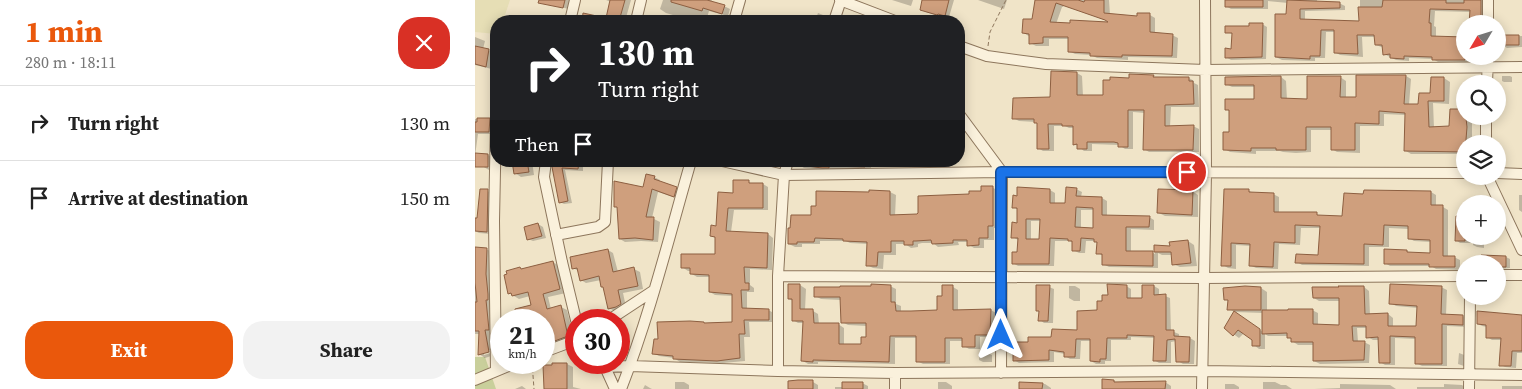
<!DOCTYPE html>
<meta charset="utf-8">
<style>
:root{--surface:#fff;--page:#f2f2f2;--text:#222;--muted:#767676;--line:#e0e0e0;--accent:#ea580c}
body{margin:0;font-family:"Source Serif 4",serif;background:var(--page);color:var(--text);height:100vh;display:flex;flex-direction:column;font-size:19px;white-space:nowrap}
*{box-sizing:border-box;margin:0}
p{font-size:16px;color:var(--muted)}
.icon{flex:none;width:28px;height:28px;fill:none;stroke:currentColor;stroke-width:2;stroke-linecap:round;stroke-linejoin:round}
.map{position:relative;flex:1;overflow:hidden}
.side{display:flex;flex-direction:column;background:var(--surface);width:475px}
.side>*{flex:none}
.hud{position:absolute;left:15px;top:15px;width:475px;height:152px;border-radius:20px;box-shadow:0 2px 12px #0003;background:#202124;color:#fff;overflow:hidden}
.needle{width:32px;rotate:232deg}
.fabs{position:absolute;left:981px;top:15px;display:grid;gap:10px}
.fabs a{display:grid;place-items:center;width:50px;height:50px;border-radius:50%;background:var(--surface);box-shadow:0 2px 12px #0003;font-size:25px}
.speed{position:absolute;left:15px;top:309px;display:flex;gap:10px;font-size:25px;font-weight:700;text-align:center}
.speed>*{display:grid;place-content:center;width:65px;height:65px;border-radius:50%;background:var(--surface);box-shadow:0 2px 12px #0003;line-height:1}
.speed small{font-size:12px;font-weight:400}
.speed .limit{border:8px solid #d22;background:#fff;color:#111}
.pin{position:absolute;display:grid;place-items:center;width:42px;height:42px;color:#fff;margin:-21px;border:2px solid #fff;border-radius:50%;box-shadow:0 1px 5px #0007}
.me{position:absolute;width:55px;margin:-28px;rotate:0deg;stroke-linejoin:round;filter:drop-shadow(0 0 4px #0008)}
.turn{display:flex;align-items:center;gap:18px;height:105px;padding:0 25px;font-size:22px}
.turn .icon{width:65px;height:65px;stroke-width:2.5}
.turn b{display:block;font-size:35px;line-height:42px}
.then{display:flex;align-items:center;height:48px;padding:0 25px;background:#0003;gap:10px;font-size:19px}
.round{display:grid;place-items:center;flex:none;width:52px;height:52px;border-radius:20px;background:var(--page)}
.summary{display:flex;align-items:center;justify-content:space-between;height:85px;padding:0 25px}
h1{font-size:30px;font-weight:700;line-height:38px;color:var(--accent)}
.primary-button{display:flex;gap:10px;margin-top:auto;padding:10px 25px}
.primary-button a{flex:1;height:58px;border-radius:20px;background:var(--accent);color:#fff;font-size:20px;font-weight:700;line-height:58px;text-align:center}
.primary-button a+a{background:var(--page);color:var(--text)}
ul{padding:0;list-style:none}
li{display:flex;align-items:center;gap:15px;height:75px;padding:0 25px;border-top:1px solid var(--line)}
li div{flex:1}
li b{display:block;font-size:19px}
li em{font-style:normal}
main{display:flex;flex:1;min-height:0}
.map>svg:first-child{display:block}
</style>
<main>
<section class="side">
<div class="summary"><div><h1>1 min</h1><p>280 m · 18:11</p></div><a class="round" style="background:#d93025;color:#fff"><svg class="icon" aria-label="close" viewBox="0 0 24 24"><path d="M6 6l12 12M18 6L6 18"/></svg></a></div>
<ul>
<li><svg class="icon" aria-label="right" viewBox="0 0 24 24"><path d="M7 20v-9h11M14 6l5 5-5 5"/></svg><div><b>Turn right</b></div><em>130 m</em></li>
<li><svg class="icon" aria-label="arrive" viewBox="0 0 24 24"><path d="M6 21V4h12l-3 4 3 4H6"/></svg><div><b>Arrive at destination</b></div><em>150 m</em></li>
</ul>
<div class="primary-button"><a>Exit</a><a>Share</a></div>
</section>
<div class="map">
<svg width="1047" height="389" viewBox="0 0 1047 389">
<rect width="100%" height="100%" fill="#f0e4c8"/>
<path fill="#e6deb5" d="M0 0H35L28 21H21V34L0 32Z"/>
<path fill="#c9cf9b" d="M0 357H10L21 389H0Z"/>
<path fill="#0003" fill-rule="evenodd" d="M64 0H96L93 9Z
M131 0H156L150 21H136L132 19 136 2Z
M188 0H237L236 2 249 6 255 9 253 16 234 11 231 21H215V20L191 13 185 9Z
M417 0H438L436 6Z
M449 0H479L474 17 468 15 467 17 451 12Z
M503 0H532L529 9Z
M560 0H634L635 15 663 17 675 15 680 18V34L697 35 703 38 702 58 653 57V60L622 58 616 55 600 54 594 51 595 39H574V46H561L555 43V37L549 33 558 20ZM589 5 635 22 581 24 587 7H588Z
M751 0H842V2L864 3 870 6V10L830 11V20L885 23V0H1012V24H996V12L960 11 959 26 961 27V37L990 38V56H1001L1000 63 963 62 958 59 934 58V61L921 60 909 54V48L901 45V37H887L888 57 865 55 860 52V32H851L850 58H840V61L807 60 801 57 813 15V3L793 1V9H756L751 6Z
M343 13 353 17 360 21H340Z
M787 24 792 27 791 59 756 60 751 57 757 50 758 34 751 32Z
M1047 36V47L1032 48 1027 45V37Z
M0 37 10 41 8 49 21 52V70L0 65Z
M602 73 607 76 608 96 629 97 655 79 678 76 682 78H714L719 81V83L723 85 724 107H696L695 127 718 126 724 129V152H674L669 149 670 113 658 112V149H650L644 145 617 144V151H609L600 144 599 128H594L590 126H579V151H568L563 148V124L561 122 544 121 538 118 577 99Z
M931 76 936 79 934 105H945L956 94 969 78 975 82 974 104 958 103 959 128H975L990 116H997V144H990V154H936L931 151V115L909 114V126H885V153L862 152 857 149V130H836V152L821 153 808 152 805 151H781V154L755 152 750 149 755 134 756 112 751 109 780 100V87H757L751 84 806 77 811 81 812 100H833L865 77 871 81V98L883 99Z
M1027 76H1035L1037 77V82H1029L1027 81Z
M0 119H14L19 122V134H3L0 156Z
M7 155H13L20 159V171L14 170 7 166Z
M30 161H57L59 175 46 177 40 173 39 163 34 164Z
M79 161H92V162L104 163 108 166V171L90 170 97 203 89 204 85 202Z
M323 161H396V170L360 169 359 170H354L329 168 323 164Z
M179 177 185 180 184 182 207 191 204 199 183 192 177 218 185 222 183 242 166 241 150 242 145 239 143 208 141 206 169 189Z
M273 182 278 184H288L293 187V210H259L256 232 293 234 298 238 297 270 275 269V285L279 288V292H272V310H293L299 313V322H274L275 337H269L270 361 248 363 205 362 199 358 184 356 178 353 229 323 232 324 258 323V296L240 295 235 292V277H222L217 274V271H213L207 267 241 256V238L236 236 259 194Z
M517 187 523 191V228H519V240H509V248H499L494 245V242H483L484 245 463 247 458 243H447L443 244V247L436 248 430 244H421V255H409L408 269 398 268 392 265 393 244 375 243 371 241H345V244H327V247H320L314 244 338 216 395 193V191L415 192 421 195 420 216H443L495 195 508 192Z
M601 189 607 192 606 197 627 198 632 201V217H674L679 220V230L656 229V252L678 253 680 254V247H696L713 241 719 245 722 266 705 267 698 264 697 255H687L683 253V268L634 267 628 264V256L623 253V243L619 241H611L610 253H604L598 250 599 243 595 241H580L579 266H543L538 263 544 253 543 240 538 237 543 224V210L539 207 575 190 580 193V204H592ZM606 210H619V229H606ZM556 221H566L565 241 556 240Z
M12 191 17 193 16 234 4 233 0 231Z
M717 191 723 195V217L690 216 684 213Z
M774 191 779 193 798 194 804 197V213L841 214 847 217H869L956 192 961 195V206L968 207 973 210V257H979L985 260V270L961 269 956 266H915L910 263 932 251 936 254H956V242L939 241 934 238V229L914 228V247H894V266L827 265 822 262 844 256 846 228H826L825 245 804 244 803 269 781 268 775 265 776 246 761 245V269L753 268 748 265Z
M1044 195H1047V212L1044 210Z
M989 213H990V236H1009V248L1002 247 998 245V243H985L981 240 989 218Z
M63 224 68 227 71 238 58 241 53 239Z
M0 249H11L17 252 19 332 15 333 18 349 9 352V355L19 352V355L10 358 4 354 5 334H0Z
M133 250 138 253 143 272 159 269 165 272 168 289 148 293 151 307 140 311 134 308 126 280 111 283 106 280 104 271 98 268Z
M1031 257 1035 259V268L1022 269V264Z
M78 262 84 266 91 293 73 297 76 309 86 307 92 310 99 339 69 350V320H44L58 306 55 296 44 299 34 293 47 270Z
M315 285H325L331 289 330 310 338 311 343 314 344 324H363L369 328V345L387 346 392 338V326L373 325 367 322 366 300 346 299 340 296 415 286 421 289V304L426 306V312L463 311 468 297 478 287 483 290V311L516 310 521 313 520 337H505V349H494L489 346V341H475V364H448L442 361V338H420V364L343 362V364H333L328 361 329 323H323L318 320V301L314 299Z
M594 286H600L605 289V301H599L594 298Z
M651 286 656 289V299H668L679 286 684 289V296H690L695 298 696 332H699L704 334V338H715L720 341 719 364H708L703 361 701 341 696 342V363H684L679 360 680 338 656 337V340H636V361H630V364H621L616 361V341H606L605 359H595L590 356V354L579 352V362L544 363 539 360 554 343 603 332 623 311 634 296Z
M574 287 579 289 578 323H569L565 320V312L562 310Z
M889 287 894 291 895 315 913 314 918 318V327L943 328V308L921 306 916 303 966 287 972 290 971 315 988 316 993 319V327L972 326V366H947L941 363V339L920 338V365H910L905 362 904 340H898L893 337 892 328H882L883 342H889L895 345 894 363 845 364 839 361V345H823L817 341 814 336H793L790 334V349H784L779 345V340L769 333 764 338 750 328 765 316 788 332 789 313 760 312 754 309V301L750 299 786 288 792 292V311L837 310 843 313V326H865V301H844L839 298Z
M1047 317V353H1042L1041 368 1030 367 1026 365 1027 340H1017L1012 337V327L1007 326 1003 324Z
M504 353H512L517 355V362H508L504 360Z
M984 353 992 356V367L983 364Z
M92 364 98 367V387L106 389H72Z
M639 381 642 383 690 382 696 386V389H628Z
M200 382H209L214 385V389H200Z
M338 382 343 385V389H314Z
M463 382H471L477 386V389H463Z
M788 382H800L806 385H811L817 389H788Z
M387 383 393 386V389H360V387H369Z
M545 384H570L576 388V389H545Z
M750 384H759L764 387V389H750Z
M865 384 915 385 921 389H839L865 388Z
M969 384 987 385 992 389H942V387H969Z
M170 385 175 388 177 389H168Z
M47 386 51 389H40Z
M1027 386H1047V389H1027Z"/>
<path fill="#cf9f7d" stroke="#8d5f41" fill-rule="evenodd" d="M64 0H90L88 8 63 3Z
M135 0H150L144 21 131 20V21H107L108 13 131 18Z
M196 0H232L250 5 247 14 228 8 227 11 196 2Z
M447 0H474L470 16 463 14 462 15 445 10Z
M560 0H603L609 2 610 0H629V13L662 16V13H675V32L698 34 697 56 647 55V57L615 56V53L593 52V37H568V43L554 44V34L547 33 548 19H557ZM581 3 630 20 633 22 595 20V23L575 22Z
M750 0H788V7H750Z
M812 0 865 2V8L825 9V19L884 21 883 7H907L908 0H971V3H989V0H1006V24H994L995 10 955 9 954 23H956V36L990 37V60H957V57L929 56V59L915 58V54L908 55 907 45H900L899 35H882L883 54 859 53V30H846L845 56H835V59L800 57V14H811Z
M774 23H788L787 57 750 58V48L756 49 757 33H750V26H774Z
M1025 35H1044V45H1026Z
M0 46 14 49 11 67 0 64Z
M576 71 602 72V95H628V80H635V77L654 78V74L679 75 678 77H714V81H718L719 104 690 105V126L719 125 718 150H668L669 110H653V147H643V143L639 142H612V149H602V144L598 145V126H587V124H573L574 149H562V123H559V119H537L538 98 575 97Z
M881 75H931L929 104H943L944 93H955L956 77H969V101H953L954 127 974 126 975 109H990L992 127 990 152 929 151 930 113 904 111V124L880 123V150H856V127H831V150H801V148H776V151L748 150V132H754V110H750V99H779V85H750V77L806 76V98L832 99V76H866L865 97H881Z
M2 118H15L14 132H0V122H2Z
M0 153 13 154V167H0Z
M37 161H52L54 172 39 174Z
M78 161 104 162 103 169 87 168 93 201 84 203 77 167Z
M332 161H391L390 167 354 166V168H347L332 166Z
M171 174 180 176 179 179 202 187 199 197 177 189 171 217H179L178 240 160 238 144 239 142 207H139V181L168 187Z
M258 180H274V183H288V208H253L251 231 293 233 292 268 269 267 270 283H274V290H266L267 308 294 309V320H269L270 334H264L265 358 242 361 198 359V356L177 354 179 339H183L182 322 215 321 229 322V323L257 322V294L234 292V275L215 274V268H206V254H240V237L235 236 236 225 241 226 243 192 258 193Z
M506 186H518V226H513V238H504V245L492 246V240H478V243L457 244 456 240 441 241H438V245H429V241H416V252H403L402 266H391L392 242 368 241V239L340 238 339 242H322V244H313V228H315L316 215H336V206H341V191L394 192V190L415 191V215L442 214 443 213V196L494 194V191H506Z
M542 187 575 189V203H590L591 187 602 188 601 196 627 197V215L675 216 674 227H651V251H678V266L627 265V254H621L622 242H619V239L606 238 605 251H597V241H593V239L575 238 574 264H537V252H542L543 238H536L537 222 542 223V208H537L538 195 542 196ZM601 207 618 208V228L600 227ZM551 219H565L564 239H551Z
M5 189H13L12 232 0 231V218H2Z
M683 189 718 190 717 215 682 213Z
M749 189H774V192L799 193V212H842V215L867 216 869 193 888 194 889 190 956 191V205H968V256H980V267H954V264H909V249L932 250V252L955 253V240L933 239V226L909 225 908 245 889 244V264L820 263 821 254 843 255 845 226 820 225V243L799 242 798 267 774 266 775 244 756 243V266H746Z
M981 216 990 217V241H980Z
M63 223 67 236 52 240 49 227Z
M713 240 716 263 697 265 696 252H679V245L695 246 694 242Z
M0 247 12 248 11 274 13 294V300H11L14 330H10L14 352 3 355 4 331H0V302H2L0 283Z
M133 249 138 272 159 267 163 286 143 290 146 304 141 307 133 309 128 287H126L124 276 105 281 102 268 97 269 95 257Z
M1006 255 1031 256V267H1022V264H1006Z
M78 261 85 289 68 294 72 309 86 305 93 336 69 345V320H42L40 309 56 305 53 292 37 296 36 293 33 294 29 275 32 274 31 271 45 267 46 269Z
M313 284H325V309H338L339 323H364V344H386V337H391V323H366L365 297H339V287H365V286H396V284L416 285V302H420L421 311H436L462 310V296H467V285H478V310L516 309 515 335H500V347H487V338H470V362H441V336H415L414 362 338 360V362L326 361 328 321H317V299H313Z
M632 284 652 285V298H667V285H679V295L691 294V330H699V336L715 337 714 362H701L700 339 692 340 691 361H678L679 336 652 335V338H632L631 359H625V362L615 361V339H601L600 357H589V352L574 350V360L538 361V342H553V337H576L577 329 602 330V311L622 310V301H627V295H633Z
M915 284 967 286 966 314 988 315V325L967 324V364H940V337L915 336V363H904L903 337 891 338V326H877L878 341H890L889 360 838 361V342H816V338H812V333L787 334V310H813V309H838V324L864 325V298H838L837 287H864L863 286H889L890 314 913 313V326H941L942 306 914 304Z
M561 285H575L573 321H563L564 311H561Z
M770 286 786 287V310H752L753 300H749L748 288Z
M759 311 785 329V346H777V340L763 330 758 336 749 328Z
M1002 311 1047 315V351H1037L1036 366H1024L1026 338H1011V325L1002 324Z
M77 363H92V389H69L68 365H77Z
M627 379 639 380V382L691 381 690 389H627Z
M323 380H338V389H313V381Z
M367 382H388V389H367Z
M544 382 568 383 567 389H544Z"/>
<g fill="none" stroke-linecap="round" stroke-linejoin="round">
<g stroke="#8d765c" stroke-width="12">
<path id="minor" d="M365 0 420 21
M95 21 100 0
M161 21 166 0
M259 21 265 0
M359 21 366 0
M1013 24V0
M484 46 512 56 571 64 730 70 1047 67
M1012 84 1013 56
M484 114 527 172 526 373
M1011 144V116
M71 161 69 177 87 262 101 320
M247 161 309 175 527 172 990 173
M1022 173 1047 174
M1012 176 1047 250
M81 235 123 227 130 222 133 161
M1022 275H1047
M303 276 728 278 990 276
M134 320 178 291
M69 352 101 340
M127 363 130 367 140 389
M130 367 155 366 303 371 420 373 727 371 1047 375
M21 371 19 221 21 120
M303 371V276L309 175 313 161
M0 380 43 362
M146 389C175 315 194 237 216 161
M420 389V373
M727 389 731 172 730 0
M994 389 995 296"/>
</g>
<path stroke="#8d765c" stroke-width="1" stroke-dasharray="4 2.5" stroke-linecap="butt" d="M513 46 515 32 531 0
M57 362 59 389"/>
<use href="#minor" stroke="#faf1dc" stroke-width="10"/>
</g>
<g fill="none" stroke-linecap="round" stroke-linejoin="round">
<g stroke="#114b97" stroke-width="12">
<path id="route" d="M526 335V172H712"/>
</g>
<use href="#route" stroke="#1a73e8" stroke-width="9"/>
</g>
</svg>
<div class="fabs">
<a><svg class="needle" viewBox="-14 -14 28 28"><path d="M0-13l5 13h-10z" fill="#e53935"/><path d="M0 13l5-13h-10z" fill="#767676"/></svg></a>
<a><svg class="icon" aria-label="search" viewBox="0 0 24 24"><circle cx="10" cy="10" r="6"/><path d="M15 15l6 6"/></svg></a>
<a><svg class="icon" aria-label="layers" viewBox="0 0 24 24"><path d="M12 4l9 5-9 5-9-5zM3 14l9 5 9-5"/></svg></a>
<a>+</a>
<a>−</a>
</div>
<div class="speed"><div>21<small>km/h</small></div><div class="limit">30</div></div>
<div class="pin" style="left:712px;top:172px;background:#d93025"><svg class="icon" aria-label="arrive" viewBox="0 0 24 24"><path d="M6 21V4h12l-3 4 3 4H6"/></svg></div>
<svg class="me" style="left:526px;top:335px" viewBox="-20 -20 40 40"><path d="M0-17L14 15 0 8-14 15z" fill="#1a73e8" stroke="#fff" stroke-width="4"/></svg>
<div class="hud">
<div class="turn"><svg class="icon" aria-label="right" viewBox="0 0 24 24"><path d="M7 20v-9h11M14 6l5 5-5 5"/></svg><div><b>130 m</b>Turn right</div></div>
<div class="then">Then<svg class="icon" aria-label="arrive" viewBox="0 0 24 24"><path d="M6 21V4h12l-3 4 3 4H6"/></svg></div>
</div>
</div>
</main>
